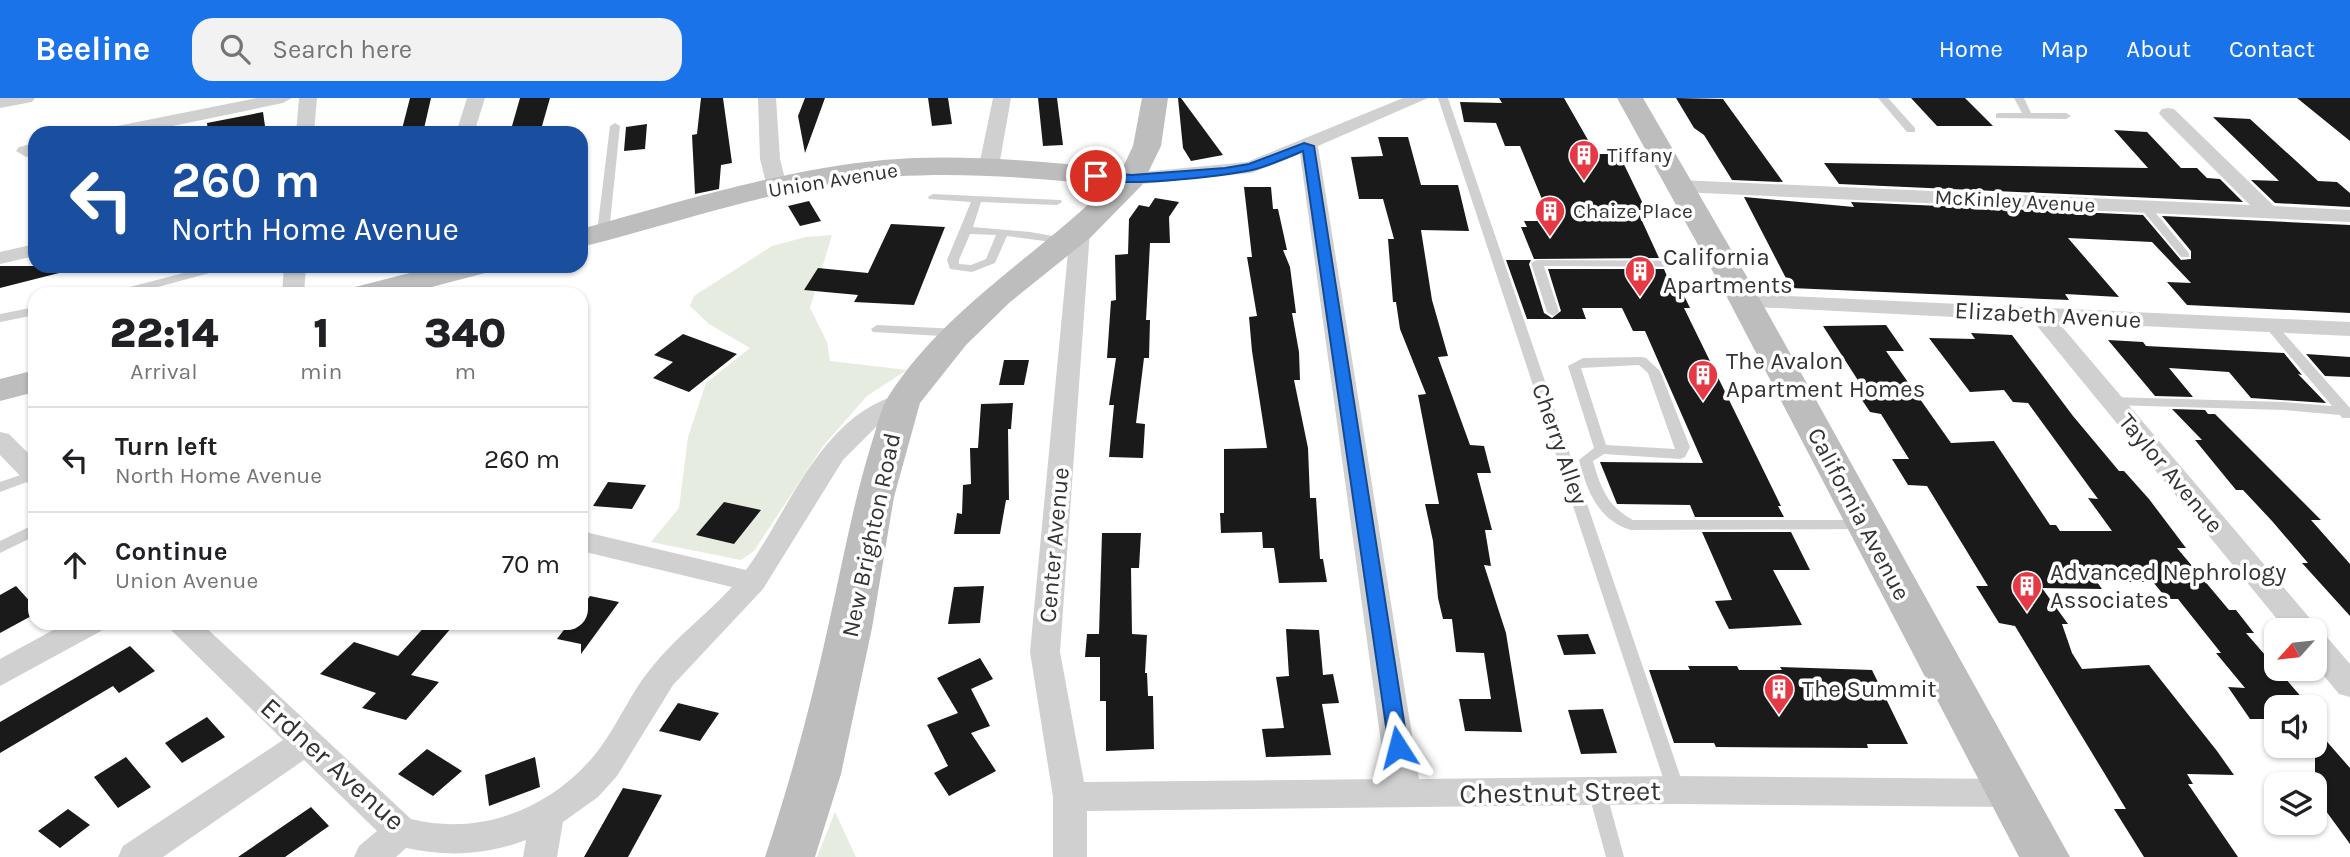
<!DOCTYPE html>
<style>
:root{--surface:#fff;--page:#f2f2f2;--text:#202124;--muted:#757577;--line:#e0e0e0;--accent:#1a73e8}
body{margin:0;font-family:Karla,sans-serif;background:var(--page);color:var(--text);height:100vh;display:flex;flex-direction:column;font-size:26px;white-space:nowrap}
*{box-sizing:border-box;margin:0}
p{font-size:23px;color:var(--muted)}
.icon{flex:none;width:38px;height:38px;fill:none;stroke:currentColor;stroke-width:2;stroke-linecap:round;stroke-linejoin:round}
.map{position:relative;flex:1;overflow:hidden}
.panel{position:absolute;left:28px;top:189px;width:560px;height:343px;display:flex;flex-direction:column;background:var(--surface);border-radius:21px;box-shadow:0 2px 5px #0004}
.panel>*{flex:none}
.banner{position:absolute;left:28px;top:28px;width:560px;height:147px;border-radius:21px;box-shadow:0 2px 5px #0004;background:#1a4fa0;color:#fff;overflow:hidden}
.needle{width:46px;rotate:243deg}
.buttons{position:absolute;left:2264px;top:520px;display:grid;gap:14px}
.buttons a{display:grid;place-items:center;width:63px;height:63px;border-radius:14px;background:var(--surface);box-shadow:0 2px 5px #0004;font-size:35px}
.pin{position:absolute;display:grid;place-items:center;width:60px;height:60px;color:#fff;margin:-30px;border:4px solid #fff;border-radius:50%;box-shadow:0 2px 7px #0007}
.me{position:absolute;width:77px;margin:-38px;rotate:351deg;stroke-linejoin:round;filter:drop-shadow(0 0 5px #0008)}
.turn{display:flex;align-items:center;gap:24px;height:147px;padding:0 28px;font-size:32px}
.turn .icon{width:91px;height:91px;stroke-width:2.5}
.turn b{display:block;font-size:49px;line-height:60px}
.eta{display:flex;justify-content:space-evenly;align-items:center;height:119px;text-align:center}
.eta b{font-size:42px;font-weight:800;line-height:49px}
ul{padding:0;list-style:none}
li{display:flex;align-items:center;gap:21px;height:105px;padding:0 28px;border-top:2px solid var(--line)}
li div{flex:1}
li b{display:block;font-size:26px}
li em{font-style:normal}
header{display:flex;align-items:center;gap:42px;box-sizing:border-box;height:98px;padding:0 35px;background:var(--accent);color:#fff}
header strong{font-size:33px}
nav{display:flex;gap:38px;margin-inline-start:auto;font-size:24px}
.search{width:490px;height:63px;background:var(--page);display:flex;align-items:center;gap:18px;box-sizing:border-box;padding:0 24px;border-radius:21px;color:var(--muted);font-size:26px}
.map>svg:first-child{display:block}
</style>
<header>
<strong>Beeline</strong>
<div class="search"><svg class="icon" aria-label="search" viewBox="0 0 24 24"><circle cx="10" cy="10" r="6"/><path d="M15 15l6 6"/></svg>Search here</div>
<nav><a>Home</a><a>Map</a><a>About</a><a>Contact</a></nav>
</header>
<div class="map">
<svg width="2350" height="759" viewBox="0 0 2350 759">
<rect width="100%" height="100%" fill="#fff"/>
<path fill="#e6ecdf" d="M832 137 810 210 827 244 830 263 907 272 867 298 823 348 754 453 741 462 651 444 679 410 688 339 706 285 750 250 709 226 690 208 694 198 772 148 806 139Z
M835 714 856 759H817Z"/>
<path fill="#1a1a1a" d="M410 0H431L423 35H401Z
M520 0H550L540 35H510Z
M701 0H723L732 65 721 67 719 91 695 96 692 37 697 36Z
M805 0H825L805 55 798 18Z
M928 0H948L952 26 932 28Z
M1038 0H1057L1063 47 1043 48Z
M1178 0H1181L1223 57 1191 63 1183 50Z
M1499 0H1564L1596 56H1619L1646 112H1637L1659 160 1534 161 1521 129H1527L1524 123H1551L1520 48H1505L1496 25 1464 24 1460 4 1502 5Z
M1676 0 1723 1 1783 84 1732 82 1704 37 1694 30Z
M1911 0H1965L1993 28H1937Z
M2297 0H2350V43Z
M263 14 266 35H208L207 25Z
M2213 19 2250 21 2318 83 2337 84 2350 95V109L2275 105 2251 82 2279 83Z
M647 26 645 51 624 53 626 29Z
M2114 32 2147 34 2181 70H2197L2207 80 2220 81 2243 104 1839 86 1824 65 2148 70Z
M1378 39H1408L1421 87H1458L1469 133 1421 132 1432 202 1448 258 1438 259 1470 347 1484 348 1491 375H1477L1492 432H1485L1491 468 1484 467 1506 535 1522 634 1465 633 1459 601H1491L1484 555 1456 554 1452 521H1443L1438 500 1433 443 1425 406H1439L1418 297 1426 296 1400 231 1396 204H1393L1388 141H1394L1383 101H1359L1351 59 1383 58Z
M1244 89H1271L1273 111H1278L1287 152H1283L1290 169 1296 215H1292L1299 254 1300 282H1294L1308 350 1310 400H1316L1320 461H1323L1327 484 1279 485 1274 450H1263L1262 434 1221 435 1220 415H1224V351L1267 350 1252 253 1249 219 1257 218 1247 159H1252Z
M1744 99 1854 109 1851 104 2143 117 2181 162 2191 161V153L2162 118 2350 127V215L2187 207 2167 184 2191 185 2152 144 2068 140 2119 199 2065 196 2069 202 1791 190Z
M1155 100 1179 104 1169 119 1170 145H1150L1146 222H1150L1149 260H1144L1136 325 1145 326 1143 360 1109 359 1114 307H1109L1116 260H1107L1111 203 1116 202 1115 157 1128 156 1129 121 1139 107 1149 109Z
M809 103 821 123 800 128 788 108Z
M891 126 945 129 914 207 854 204 858 197 804 192 818 170 868 175Z
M1506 162H1531L1529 166 1544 215 1552 220 1561 213 1548 171H1664L1669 183H1677L1690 210H1684L1781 408H1778L1784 419H1695L1690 407 1617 406 1600 364 1703 365 1645 233H1633L1622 210H1582L1586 221H1527Z
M0 168H58L59 175 0 190Z
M1886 227 1904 253H1886L1951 345 1994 343 2050 427H2056L2060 433H2112L2088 400 2098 401 2028 305 2013 304 2004 292 1970 294 1929 240 1975 241 1971 235 2012 237 2073 318 2119 373H2124L2149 401 2186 450H2177L2229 512H2236L2254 535H2246L2310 609H2277V621H2250L2228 589 2245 590 2216 555H2221L2178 501H2167L2153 484H2097L2102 491 2042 490 2068 526H2062L2072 555 2082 571 2149 567 2217 653 2234 677 2187 676 2193 686H2188L2238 759H2144L2114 711H2126L2015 528 1999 525 1976 488H1988L1927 388 1908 387 1892 361H1909L1881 316 1870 314 1852 287H1861L1823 228Z
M683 236 737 256 689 294 653 280 673 264 654 257Z
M2108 242 2143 244 2146 248 2284 255 2302 277 2298 276 2326 305 2251 300 2229 274 2169 270 2193 299 2155 298Z
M2306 256 2350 259V279L2325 278Z
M1004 262H1029L1024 287H999Z
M1013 305 1011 331H1008L1009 402H1006L1000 436H954L957 415 962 416 963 387 971 386 970 350H978L981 306Z
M2172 311 2205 312 2208 316H2215L2321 422H2311L2350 466V518L2302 465H2308L2272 423 2243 392H2236L2195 342H2202Z
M608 384 646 387 632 411 593 408Z
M724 404 761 412 734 446 696 437Z
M1702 434H1791L1810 472H1773L1802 527 1729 531 1715 503 1732 502Z
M1102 435H1141L1139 470H1131L1132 536 1147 537 1145 575H1147L1148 598H1153L1154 651 1106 653V603H1100V559H1085L1087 536H1099Z
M16 488 35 509V516L0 535V497Z
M984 488 980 525 948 526 954 489Z
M590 498 619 504 581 556V546L557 541 569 525H581V510Z
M428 525 452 529 411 577 439 584 406 622 362 610 376 595 320 576 354 544 398 558Z
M1286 531 1319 532 1323 577 1333 576 1339 605 1322 606 1331 657 1266 659 1262 631 1284 630 1276 579 1289 578Z
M1588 536 1596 556 1564 557 1557 537Z
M130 548 155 573 119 595 113 588 0 655V624Z
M980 560 993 581 971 591 990 628 971 635 996 673 949 698 934 675 948 668 927 627 958 615 937 580Z
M1688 568H1737L1739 572H1782L1780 569 1872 572 1908 646H1867L1868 650 1716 649 1714 645H1674L1649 572H1690Z
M678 605 719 615 700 643 659 633Z
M1603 611 1617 655 1581 656 1568 612Z
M207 619 225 639 182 665 165 645Z
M2315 630 2350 670V746L2315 698Z
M427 651 462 673 433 698 398 676Z
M126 659 151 689 118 710 94 679Z
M535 659 540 689 489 708 485 677Z
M623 690 662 697 628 759H584Z
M311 709 329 728 285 759H238Z
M68 711 90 727 60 750 38 733Z"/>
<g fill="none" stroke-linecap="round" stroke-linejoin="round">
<path fill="#d0d0d0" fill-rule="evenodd" d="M1438 0H1448L1685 692 1682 697 1676 700 1670 697 1667 692Z
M1878 0H1888L1915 30V34H1907Z
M2014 0H2024L2031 15H2066L2071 18 2066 21 1996 20V16L1999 15H2022Z
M615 25 620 28 609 134 603 137 597 134 610 28Z
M933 96 1061 102 1062 104 1057 107 981 104 973 129 1030 134 1071 141 1073 143 1067 146 1007 138 995 165 972 174 950 171 947 162 971 104 929 101 928 99ZM970 136 996 137 986 161 971 167 959 166V162Z
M2145 106 2149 107 2189 155V159H2181L2141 111V107Z
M1537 162 1725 163 1731 166 1725 169 1544 168 1559 214 1553 218 1547 214 1531 165Z
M211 168H230L228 170 132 196H112L114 193Z
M35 209V217L0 224V216Z
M2271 224 2275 225 2350 310V320H2342L2340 317 2284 312 2111 307 2104 303 2111 299 2284 304 2332 308 2267 231 2265 228Z
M877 227 958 231 964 235 958 239 873 234 871 231Z
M1642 259 1646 260 1660 273 1690 349 1685 359 1680 361 1604 356 1593 363C1600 389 1608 409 1633 422H1863L1870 427 1868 431 1631 432C1598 422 1587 393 1579 362L1594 350 1568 268 1583 260ZM1639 267 1648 275 1675 351 1606 347 1581 270Z
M35 372V381L0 394V384Z
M35 426V438L0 455V443Z
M1597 685 1603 688 1606 693 1624 759H1606L1588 693 1591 688Z"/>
<path fill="#d0d0d0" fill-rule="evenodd" d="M0 0H35L32 4 0 10Z
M257 0H292L283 5 139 35H103L112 29Z
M299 0H317L314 35H296Z
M467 0H485L474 35H456Z
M758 0H776L780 61 787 89 777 95 767 89 760 61Z
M993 0H1011L999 68 989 74 979 68Z
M1403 0H1428L1318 48 1419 681 1676 678 2008 681 2020 685 2025 695 2020 705 2008 709 1676 706 1087 713V759H1053V699L1030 554 1070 133 1080 127 1090 133 1060 554 1084 684 1386 681 1300 56 1251 75 1132 87 1122 81 1132 75 1247 64Z
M2168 10 2174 11 2274 108 2350 112V124L1680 94 1670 88 1680 82 2250 107 2162 19 2159 15 2162 11Z
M35 45V57L26 59 16 53 19 49Z
M35 146V158L0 166V154Z
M284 168H306L304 196H282Z
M1745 196 2350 224V238L2058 224 2313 524 2316 535 2326 538 2350 566V599L2339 596 2315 567V532H2286L2033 223 1737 208 1734 203 1737 198Z
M903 295 912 297 915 303 912 309 879 326 843 362 763 491 673 587 617 678 598 699 563 724 557 759H523L526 742C486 757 448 759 406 750L396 759H354L359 748 377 733 304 662 163 759H118L123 748 283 642 172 533 167 525H201L411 721C482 739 556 709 600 650 619 624 631 594 652 569 675 540 706 517 732 489L581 453V433L746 472C791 410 820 317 903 295Z
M0 334 9 336 35 362V387L26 384 0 357Z
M66 525H106L101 533 0 588V561Z"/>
<path fill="#bdbdbd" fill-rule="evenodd" d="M1142 0H1168L1161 48 1142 87 1091 139 1009 205 966 247 920 305 894 399 872 530 841 676 815 759H765C790 684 811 607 828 529 842 467 853 405 872 344 877 329 880 312 888 299 944 211 1036 159 1109 87 1021 79 932 71 844 84 754 97 669 127 581 149V131C680 104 780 72 883 62 962 55 1043 64 1122 71L1133 48Z
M1617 0H1643L1761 203 2070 759H2019L1729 203Z
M437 168H490L485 175 405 196H351L355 189Z
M35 272V294L0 303V281Z"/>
</g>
<path fill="#1a73e8" stroke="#114b97" stroke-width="2" d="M1304 45 1314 48 1408 649 1405 654H1392L1389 649 1303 53C1286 60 1269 68 1252 72 1225 78 1108 92 1090 78L1096 74 1132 77 1225 70 1249 66Z"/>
<defs>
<g id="building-pin" transform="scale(1.575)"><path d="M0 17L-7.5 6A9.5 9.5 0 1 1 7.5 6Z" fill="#e63946" stroke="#fff"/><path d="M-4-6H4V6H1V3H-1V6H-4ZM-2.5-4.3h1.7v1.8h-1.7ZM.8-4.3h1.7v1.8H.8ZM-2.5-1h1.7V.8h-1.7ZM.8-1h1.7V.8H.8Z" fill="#fff"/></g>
</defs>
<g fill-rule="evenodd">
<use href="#building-pin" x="1584" y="57"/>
<use href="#building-pin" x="1550" y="113"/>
<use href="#building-pin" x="1640" y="173"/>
<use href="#building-pin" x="1703" y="277"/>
<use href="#building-pin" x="2027" y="488"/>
<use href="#building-pin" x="1779" y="591"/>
</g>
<g text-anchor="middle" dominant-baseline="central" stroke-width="7" stroke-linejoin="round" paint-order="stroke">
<g font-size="21" fill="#333" stroke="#fff" text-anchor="start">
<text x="1607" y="57">Tiffany</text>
<text x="1573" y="113">Chaize Place</text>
</g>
<g font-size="21" fill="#333" stroke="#fff">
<text transform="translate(833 82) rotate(-9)">Union Avenue</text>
<text transform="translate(2015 103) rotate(3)">McKinley Avenue</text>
</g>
<g font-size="24" fill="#333" stroke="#fff" text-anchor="start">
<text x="1663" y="159">California<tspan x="1663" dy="28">Apartments</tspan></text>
<text x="1726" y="263">The Avalon<tspan x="1726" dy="28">Apartment Homes</tspan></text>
<text x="2050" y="474">Advanced Nephrology<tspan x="2050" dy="28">Associates</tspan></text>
<text x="1802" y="591">The Summit</text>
</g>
<g font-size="24" fill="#333" stroke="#fff">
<text transform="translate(2048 217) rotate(3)">Elizabeth Avenue</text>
<text transform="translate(1560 346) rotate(71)">Cherry Alley</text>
<text transform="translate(2171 375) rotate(50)">Taylor Avenue</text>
<text transform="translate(1859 416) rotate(62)">California Avenue</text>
<text transform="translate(871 437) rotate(-78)">New Brighton Road</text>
<text transform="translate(1054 447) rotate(-85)">Center Avenue</text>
</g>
<g font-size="28" fill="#333" stroke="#fff">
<text transform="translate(333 666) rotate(42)">Erdner Avenue</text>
<text transform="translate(1560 694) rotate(-1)">Chestnut Street</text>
</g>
</g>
</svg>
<div class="buttons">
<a><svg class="needle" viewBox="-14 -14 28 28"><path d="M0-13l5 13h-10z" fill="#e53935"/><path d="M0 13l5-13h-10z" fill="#757577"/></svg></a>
<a><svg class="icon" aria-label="sound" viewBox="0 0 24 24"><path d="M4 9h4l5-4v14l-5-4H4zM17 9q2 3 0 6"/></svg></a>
<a><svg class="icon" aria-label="layers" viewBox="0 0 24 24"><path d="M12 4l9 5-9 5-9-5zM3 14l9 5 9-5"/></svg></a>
</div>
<div class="pin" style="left:1096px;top:78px;background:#d93025"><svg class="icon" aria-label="arrive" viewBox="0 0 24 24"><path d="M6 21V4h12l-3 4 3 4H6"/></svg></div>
<svg class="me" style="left:1398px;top:649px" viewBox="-20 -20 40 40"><path d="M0-17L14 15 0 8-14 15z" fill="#1a73e8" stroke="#fff" stroke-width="4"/></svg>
<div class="banner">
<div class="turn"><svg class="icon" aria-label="left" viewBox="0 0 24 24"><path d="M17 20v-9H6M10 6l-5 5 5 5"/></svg><div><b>260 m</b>North Home Avenue</div></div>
</div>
<section class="panel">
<div class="eta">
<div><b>22:14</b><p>Arrival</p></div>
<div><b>1</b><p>min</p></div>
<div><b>340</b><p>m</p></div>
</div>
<ul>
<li><svg class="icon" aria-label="left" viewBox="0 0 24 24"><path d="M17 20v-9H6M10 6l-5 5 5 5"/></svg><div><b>Turn left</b><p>North Home Avenue</p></div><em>260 m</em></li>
<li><svg class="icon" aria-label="ahead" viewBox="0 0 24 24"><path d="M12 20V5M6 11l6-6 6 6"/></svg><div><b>Continue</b><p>Union Avenue</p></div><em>70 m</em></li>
</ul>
</section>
</div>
